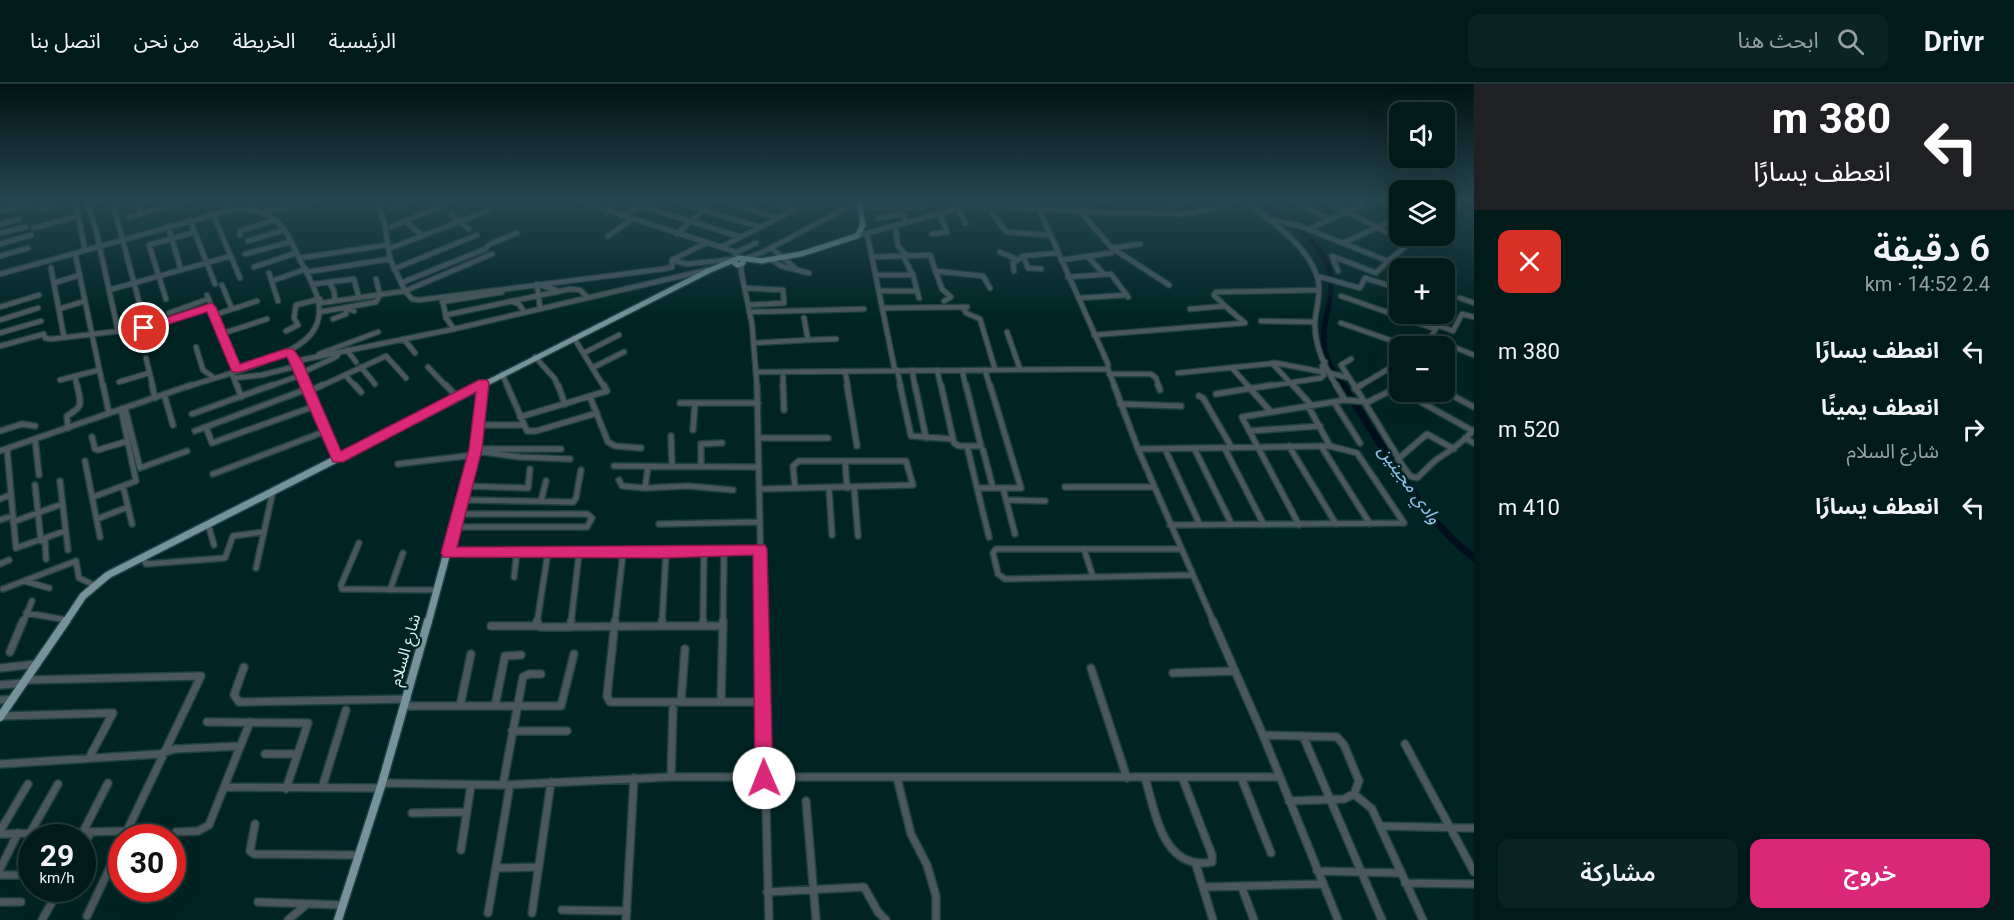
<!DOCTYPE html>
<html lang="ar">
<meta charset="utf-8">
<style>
:root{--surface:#001b1a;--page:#0a2423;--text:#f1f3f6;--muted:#95a1a2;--line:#223939;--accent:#db2777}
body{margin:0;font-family:Roboto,"Noto Sans Arabic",sans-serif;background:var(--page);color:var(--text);direction:rtl;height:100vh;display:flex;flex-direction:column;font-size:22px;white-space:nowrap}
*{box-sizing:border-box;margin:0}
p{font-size:20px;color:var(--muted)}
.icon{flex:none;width:33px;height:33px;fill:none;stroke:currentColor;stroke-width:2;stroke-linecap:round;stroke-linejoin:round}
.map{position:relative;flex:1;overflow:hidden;direction:ltr}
.sheet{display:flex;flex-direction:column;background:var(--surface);width:540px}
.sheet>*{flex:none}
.guide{background:#202124;color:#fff;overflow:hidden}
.tools{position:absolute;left:1389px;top:18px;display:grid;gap:12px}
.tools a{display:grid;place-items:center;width:66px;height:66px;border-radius:12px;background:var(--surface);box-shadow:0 6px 24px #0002,0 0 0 2px var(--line);font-size:30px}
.speed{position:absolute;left:18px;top:740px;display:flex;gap:12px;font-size:30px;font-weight:700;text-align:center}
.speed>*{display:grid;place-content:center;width:78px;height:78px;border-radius:50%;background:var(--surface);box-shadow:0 6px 24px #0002,0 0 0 2px var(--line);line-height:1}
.speed small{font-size:15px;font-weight:400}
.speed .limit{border:9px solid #d22;background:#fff;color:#111}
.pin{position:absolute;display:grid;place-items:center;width:51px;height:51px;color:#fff;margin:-26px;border:3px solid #fff;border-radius:50%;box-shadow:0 2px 6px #0007}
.me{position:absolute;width:66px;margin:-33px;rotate:359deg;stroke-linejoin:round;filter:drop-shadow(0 0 4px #0008)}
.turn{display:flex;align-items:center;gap:21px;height:126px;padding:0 24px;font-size:27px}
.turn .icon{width:78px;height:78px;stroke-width:2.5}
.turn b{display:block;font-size:42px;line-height:51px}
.round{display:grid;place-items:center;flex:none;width:63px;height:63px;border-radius:12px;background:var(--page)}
.headline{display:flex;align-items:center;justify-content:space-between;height:102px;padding:0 24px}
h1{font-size:36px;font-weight:600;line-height:45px}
.action{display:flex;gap:12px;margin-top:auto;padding:12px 24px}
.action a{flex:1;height:69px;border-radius:12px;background:var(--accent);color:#fff;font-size:24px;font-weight:600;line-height:69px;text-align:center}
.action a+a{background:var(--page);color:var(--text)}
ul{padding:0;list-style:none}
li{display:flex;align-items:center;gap:18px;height:78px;padding:0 24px}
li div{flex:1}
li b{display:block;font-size:22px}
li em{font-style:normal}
header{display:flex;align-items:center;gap:36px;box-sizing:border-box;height:84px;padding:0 30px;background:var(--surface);border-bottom:2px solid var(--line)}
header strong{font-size:28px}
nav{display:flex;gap:33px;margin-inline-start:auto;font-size:21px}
.search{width:420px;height:54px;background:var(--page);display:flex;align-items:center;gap:15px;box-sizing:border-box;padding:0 21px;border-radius:12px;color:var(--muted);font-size:22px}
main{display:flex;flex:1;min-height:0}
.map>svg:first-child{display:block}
</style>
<header>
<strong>Drivr</strong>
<div class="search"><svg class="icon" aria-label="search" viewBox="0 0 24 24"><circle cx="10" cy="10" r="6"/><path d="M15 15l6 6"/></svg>ابحث هنا</div>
<nav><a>الرئيسية</a><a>الخريطة</a><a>من نحن</a><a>اتصل بنا</a></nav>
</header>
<main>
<section class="sheet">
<div class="guide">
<div class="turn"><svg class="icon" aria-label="left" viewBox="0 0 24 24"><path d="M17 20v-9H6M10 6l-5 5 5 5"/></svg><div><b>380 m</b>انعطف يسارًا</div></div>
</div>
<div class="headline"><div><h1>6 دقيقة</h1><p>2.4 km · 14:52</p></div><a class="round" style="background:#d93025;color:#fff"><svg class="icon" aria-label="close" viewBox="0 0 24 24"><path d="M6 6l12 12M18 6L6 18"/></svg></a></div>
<ul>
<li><svg class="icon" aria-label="left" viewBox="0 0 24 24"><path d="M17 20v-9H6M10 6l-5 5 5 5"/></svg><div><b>انعطف يسارًا</b></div><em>380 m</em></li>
<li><svg class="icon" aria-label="right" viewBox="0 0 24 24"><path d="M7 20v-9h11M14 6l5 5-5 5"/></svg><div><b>انعطف يمينًا</b><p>شارع السلام</p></div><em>520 m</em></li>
<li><svg class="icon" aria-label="left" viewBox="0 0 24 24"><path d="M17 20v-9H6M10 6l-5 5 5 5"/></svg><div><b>انعطف يسارًا</b></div><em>410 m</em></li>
</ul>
<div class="action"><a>خروج</a><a>مشاركة</a></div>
</section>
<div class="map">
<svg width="1474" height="836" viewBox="0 0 1474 836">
<rect width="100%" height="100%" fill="#002423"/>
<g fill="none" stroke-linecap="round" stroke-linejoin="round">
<path stroke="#000e1d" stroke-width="5" d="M1257 116C1278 132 1305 146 1321 169 1345 204 1318 230 1325 266 1328 280 1336 292 1344 303"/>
<path stroke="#000e1d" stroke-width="7" d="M1343 301 1351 314
M1354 318C1389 373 1422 434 1474 474"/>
<g stroke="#1f4140" stroke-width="7">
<path id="minor-far2" d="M41 116 42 125 52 123
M86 116 96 146 118 247
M112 116 146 244
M225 116 229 125
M431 116 437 124
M576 116 733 167 739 174
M672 116 759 143
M719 116 778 134
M1035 116 1108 280V285
M1095 116H1110
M1164 116 1170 123 1189 116
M1243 116C1269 136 1306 159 1317 192 1322 207 1316 223 1315 238 1314 262 1325 283 1337 303
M1290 116 1329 135
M1323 116 1409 159
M1353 116 1362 121
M72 117 77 126 85 166
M88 120 105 116
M641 122 741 153
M858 123H924
M390 124 417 116
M958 124 965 139
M250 125 256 116
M1079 126 1112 164 1169 201
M0 127 26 121
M607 128 619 116H632
M141 129 138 121 151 116
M261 129 320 116
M992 129 1006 148 1050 151
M213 130 240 194
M451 130 469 145
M898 130 878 134 902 130 906 138
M1444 131 1463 116
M621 132 652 116
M129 133 189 116
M1268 135 1300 142 1388 177 1418 152
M190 136 215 200
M405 137 423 152
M0 140 19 135
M895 141 898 162 907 172
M168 142 181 186
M391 143 456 116
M34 144 78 132
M1309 145 1362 121
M0 149 26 143
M867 149 895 287
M677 150 714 116
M932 150 947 148 939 129
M240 151V147L274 136
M608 152 631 136
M857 152 970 121 1113 129 1184 130 1213 125 1239 116
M248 157 284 146
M1343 159 1400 133
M0 160 31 151
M721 163 794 126 765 116
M771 164 795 184
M1112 164 1140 160
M388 165 487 127
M1000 168 1016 175
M75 169 103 303
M735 169 756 159
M245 170 290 158
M492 170 405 207 412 215 419 216 663 185 672 183V176L706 159
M0 172 28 164
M1023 172 1028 184 1041 185
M873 173 930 171 942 205 951 213 944 217
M1088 173 1104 190
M299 174 387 161
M744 175 763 168 858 118
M672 176 687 180 735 175
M772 176 781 182 809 189
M1061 176 1111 169
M742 180 741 187 752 240 757 303
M254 183 296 169
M51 184 64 253
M394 185 477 151
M935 187 983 192 990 204
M1014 187 1013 179 1023 172 1058 169
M1338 187 1332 172 1376 189 1388 177
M307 188 390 175
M269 189 278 217
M0 190 231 126C246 124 262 127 275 136 287 145 292 160 299 174 310 196 331 225 311 250 291 275 219 292 187 303
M877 191H913L903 172
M913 191 919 214
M1317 192 1360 204 1365 194 1400 205
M1068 193 1111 190 1128 213
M272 197 306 185
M329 198 334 207 335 217
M54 199 80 191
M401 199 485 165 490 160 517 149
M314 200 354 195 359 214
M222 201 232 225
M745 204 783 206 784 219 748 221
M109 206 231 172
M879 207H917
M207 211 236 285
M1341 212 1435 245
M1079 214 1127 211
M1460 214 1474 219
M166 215 149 161 195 148
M510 217 519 220 524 228
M442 218 502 208
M443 218 446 234 454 245
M321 219 405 207 390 175 385 142 377 116
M1444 220 1447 222 1444 228
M0 223 39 211
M963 223 966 229 980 235 995 285
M540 224 537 200 556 206
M883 224 967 223
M59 225 85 217
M1190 225 1225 222 1214 211 1216 208 1317 206
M320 228 376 218 380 211 376 195
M749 228 864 225
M169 229 208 215
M214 231 257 217
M446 231 570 205 580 206 587 213
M333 235 346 230V224L354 227
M0 236 38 224
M1261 237 1315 238
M1341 239 1407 262
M1437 241 1453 247 1462 230 1474 233
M286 247 298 241 294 234 296 221 320 215
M1007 248 1020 285
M0 249 41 237
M221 250 267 235
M1094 251 1245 239 1225 222
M574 254 604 303
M1430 254 1474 271
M404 255 415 269
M808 256 836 255
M754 259 808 256 804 234
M0 262 44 250 45 254 51 255 146 244 211 223
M1419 262 1431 253 1444 230
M196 263 203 286 213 293
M347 266 356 278
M289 268 296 277 307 303
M584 269 619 251
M319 270 378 248
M1444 270 1453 263
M535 273 555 295 558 303
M146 274 153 303
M1351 275 1341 281 1355 303
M296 277 454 245 707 186
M1272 279 1294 303
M361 283 375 300
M428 283 447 303
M594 283 624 268
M1232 284 1249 303
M897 286 901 303
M912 286 915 303
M937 286 941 303
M962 286 966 303
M985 286 990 303
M845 287 848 303
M756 288 1108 285 1115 303
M783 288V303
M301 289 336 273 340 268
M1178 289 1276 279 1323 288
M1330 289 1349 294
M502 290 508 303
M1109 290H1151L1156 294 1159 303
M345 291 356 303
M75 292 77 303
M233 292 237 303
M234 294 262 291 297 282
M60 296 99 286
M119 298 149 289
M268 303 301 291
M319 303 386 272 406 294
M1262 303 1321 294 1324 291 1322 282 1325 278
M1358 303 1400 278"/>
</g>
<g stroke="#1f4140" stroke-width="8">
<path id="minor-far1" d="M103 301 109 329
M152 301 155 314
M237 301 241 313
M307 301 338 374
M355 301 361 308
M446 301 457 313
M507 301 527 347H536L597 329
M558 301 565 320
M757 301 762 539
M783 301 784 326
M847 301 857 362
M900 301 911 352 953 355
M915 301 926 354
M941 301 954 359 959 362H981L966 301
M1114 301 1138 365 1214 539
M1158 301 1160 306
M1247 301 1271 328
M1293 301 1311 321
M1336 301 1345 316
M1354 301 1398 373
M1355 305 1361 301
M1444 307 1474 323
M308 308 322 301
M1403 308 1473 347
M164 310 173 341
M1216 310 1272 301
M1199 312 1203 314 1232 364
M590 313 608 358 615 362 641 364
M1334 318 1360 359
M680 319H758
M1120 320 1181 322
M125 324 140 384 187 367
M192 330 272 301
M520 333 607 307 604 301
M478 341H523
M206 343 212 359 315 322
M68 344 67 332C84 322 81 320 77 301
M693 346 695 319
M0 347 22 340 35 342
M195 347 307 305
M1249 347 1320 342
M671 352 672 382
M92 353 95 365 98 366 128 357
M758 354H828
M1465 354 1474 359
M35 355 39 391
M1289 362 1336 440
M1321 362 1370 440
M1194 364 1232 441
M7 365 16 464 65 447
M483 365H561
M1138 365 1330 362 1308 322
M1165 365 1200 441
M1225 365 1264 441
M1454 365 1427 350 1398 375 1410 392 1417 394C1423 389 1434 376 1439 374 1455 363 1460 360 1474 346
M968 366 977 404
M983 366 993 404
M0 367 191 301
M475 367 520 373 570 375
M85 377 100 453
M845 377 847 404
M398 380 474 371
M614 382 759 383
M701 382V360L722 359
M648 383 645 404 688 402 733 406
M213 390 326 347
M619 396 622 402 645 404
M60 397 68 466
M35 401 41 457
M123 402 132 440
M466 402 528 404 530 385
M854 403 858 452
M1065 403H1154
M829 404 832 451
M1003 404 1015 450
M760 405 913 401 906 377H799L793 382 795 404
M93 413 136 397 121 325
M0 415 10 411
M462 416 573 418 576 414 581 386
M1006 416 1045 417
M541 417 546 397
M97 435 128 423
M0 436 12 432
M13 438 62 420
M208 440 214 461
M659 440 760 438
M1170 441 1404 439 1357 369 1330 362
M1299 441 1242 333 1345 316 1368 318 1400 302
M455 443H587L592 434 587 430H459
M989 453 977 404H1021L990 301
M45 455 46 475
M359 459 341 501 342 505 437 506
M1084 465 1093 493
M1181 465H996L993 469 998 490 1005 495 1192 491
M448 469H666L760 465
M143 472 146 480 225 474 233 452 264 448
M0 480 9 476
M256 484 273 407
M514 493 517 468
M24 497 49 504
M3 505 76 477 79 494 94 501
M390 506 403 469
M26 529 67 536
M23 539 32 517
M537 539 548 468
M571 539 579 469
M615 539 623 469
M662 539 666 469
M703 539 704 467
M723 539 724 466"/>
</g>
<g stroke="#1f4140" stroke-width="10">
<path id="minor" d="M537 537 540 543 662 542V537
M615 537 607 612 610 618H763
M703 537V542H722
M761 537 769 836
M1213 537 1263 651 1338 836
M491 542H538
M662 542H703
M570 543 571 537
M10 568 23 537
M244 583 234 611 239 618 407 615
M0 584 37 580
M1091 584 1127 694
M1173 589 1234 587
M26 596 201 592 124 753
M0 601 24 599
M0 616 13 615
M681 618 685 565
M721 618 723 537
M404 622H561L574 570
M460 622 471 570
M495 622 505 572 521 571
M1 632 113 629 89 674
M207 638 308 639 286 705
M512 647H567
M1263 651 1337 653 1344 661 1359 697 1354 710 1344 715 1289 717
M1303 652 1382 836
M1405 660 1474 788
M265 670H298
M0 680 159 670 175 665 240 662
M671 693 673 625
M1241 693 1271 769
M897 694 911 750 927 781 936 812V836
M1145 694C1156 730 1163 787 1212 778V771L1182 693
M382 699 503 701 671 693H1280
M503 701 523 593 529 590H541
M225 703 381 704
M322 704 346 626
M1354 710 1372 725 1423 836
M806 717 816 836
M412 729 467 728
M255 740 250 767 254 770 358 771
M1380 742 1474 744
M0 747 28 700
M83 748 108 699
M176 748 198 747 209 741 250 638
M30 749 58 700
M0 750 127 747
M82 764 91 748
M461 766 471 701
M1196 781 1213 836
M496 784 539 783
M0 785 18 749
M1317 787 1400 789
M0 791H32
M1405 799 1474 800
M1203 803 1322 800
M1242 804 1254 836
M767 808 864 803 878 828 886 836
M0 818H21
M258 818 342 821
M562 826 627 827
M488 829 510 701
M532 829 551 698
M87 832 122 758
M42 836 60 804
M288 836 307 820
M626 836 634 694"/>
</g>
<g stroke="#1f4140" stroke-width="8">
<path id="major-far2" d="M734 176 733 178 738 181 743 179V176
M761 177 801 170 857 152 863 141 859 116
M479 303 710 186 739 174 763 177
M483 303V299"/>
</g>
<g stroke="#1f4140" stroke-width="10">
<path id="major-far1" d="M65 539 83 512 108 491 482 301
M428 539 475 365 483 301"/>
</g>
<g stroke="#1f4140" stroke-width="11">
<path id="major" d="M0 633 66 537
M338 836 382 699 428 537"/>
</g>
<use href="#minor-far2" stroke="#4a585d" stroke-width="4.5"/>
<use href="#minor-far1" stroke="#4a585d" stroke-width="5"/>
<use href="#minor" stroke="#4a585d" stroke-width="7"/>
<use href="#major-far2" stroke="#76939c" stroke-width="5"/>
<use href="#major-far1" stroke="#76939c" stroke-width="7"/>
<use href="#major" stroke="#76939c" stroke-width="8"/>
</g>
<linearGradient id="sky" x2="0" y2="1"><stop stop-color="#001413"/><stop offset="0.5" stop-color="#264550"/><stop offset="1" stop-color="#264550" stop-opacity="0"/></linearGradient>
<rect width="1474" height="233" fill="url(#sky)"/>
<path fill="#db2777" stroke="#8e194d" stroke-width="1.5" d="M211 219 216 223 240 280 285 265H293L302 277 341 367 479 296H487L489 299 482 365 457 463 765 461 767 465 773 694 770 701 764 703 758 701 755 694 753 471 666 474 443 473 441 469 469 365 476 308 343 378H333L287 273 240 288H232L207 228 144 248 138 244 140 242Z"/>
<g text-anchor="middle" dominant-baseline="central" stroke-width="4.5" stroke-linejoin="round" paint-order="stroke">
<g font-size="16" fill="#ddf1ef" stroke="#002423">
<text transform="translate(405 566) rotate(-74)">شارع السلام</text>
</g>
<g font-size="18" font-style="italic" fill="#96c4f0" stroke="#002423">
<text transform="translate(1410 400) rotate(54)">وادي مجينين</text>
</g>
</g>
</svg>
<div class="tools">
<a><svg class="icon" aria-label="sound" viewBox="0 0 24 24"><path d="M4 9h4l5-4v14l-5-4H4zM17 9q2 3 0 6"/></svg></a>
<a><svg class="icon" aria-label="layers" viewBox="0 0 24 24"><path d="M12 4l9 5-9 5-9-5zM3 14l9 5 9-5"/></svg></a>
<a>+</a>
<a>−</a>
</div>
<div class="speed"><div>29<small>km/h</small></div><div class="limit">30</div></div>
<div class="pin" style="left:144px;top:244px;background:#d93025"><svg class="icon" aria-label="arrive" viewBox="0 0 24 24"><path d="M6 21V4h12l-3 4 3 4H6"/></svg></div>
<svg class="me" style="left:764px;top:694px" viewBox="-20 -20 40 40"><circle r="19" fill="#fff"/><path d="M0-13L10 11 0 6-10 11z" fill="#db2777"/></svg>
</div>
</main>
